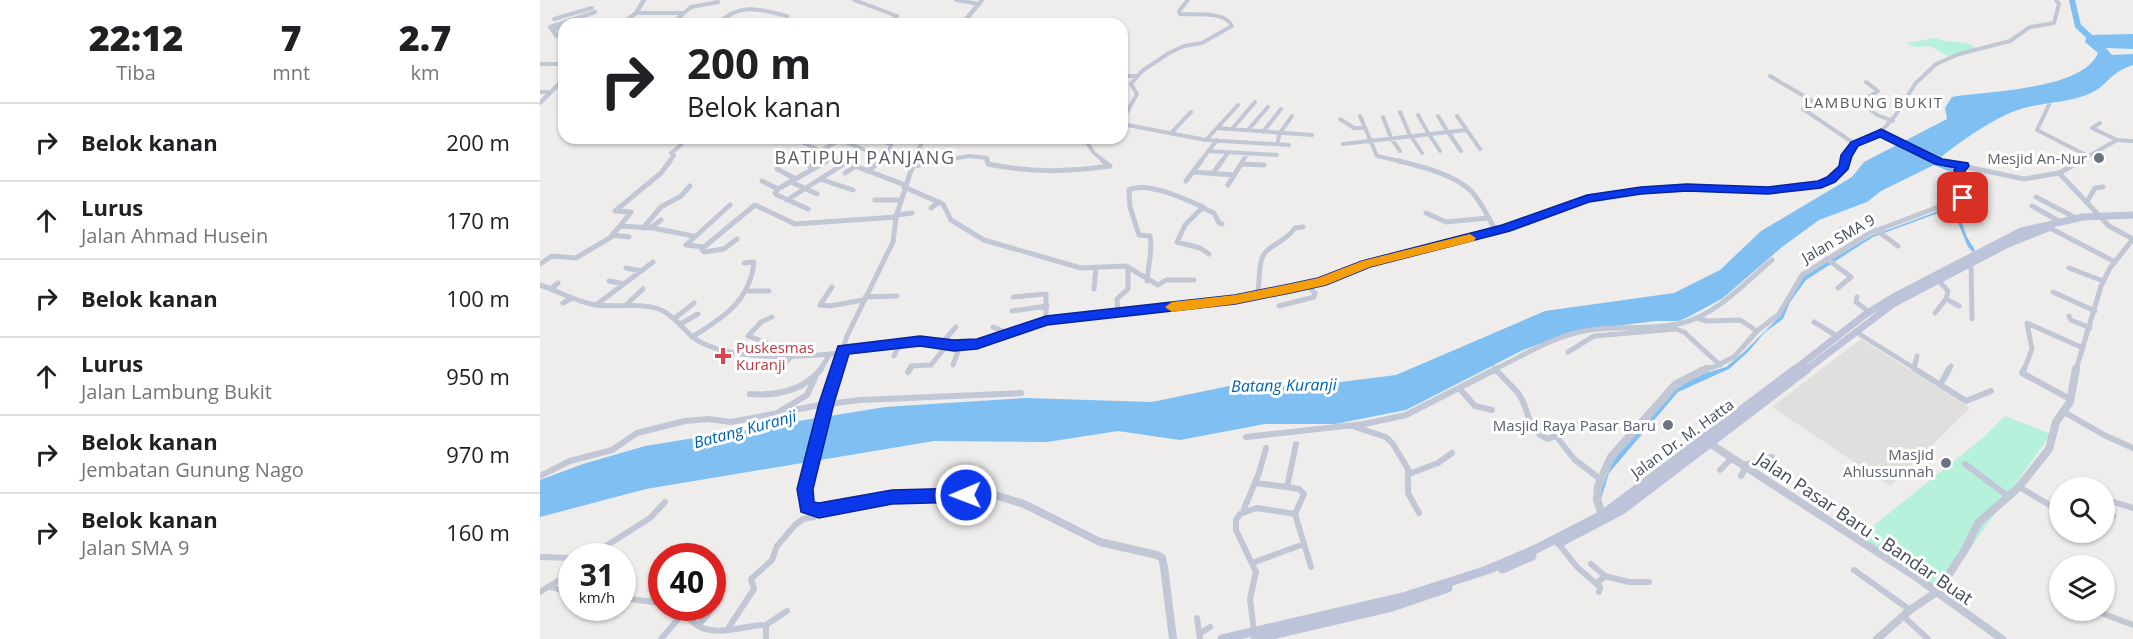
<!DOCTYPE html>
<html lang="id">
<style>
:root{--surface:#fff;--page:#f6f6f6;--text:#202124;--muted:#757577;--line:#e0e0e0}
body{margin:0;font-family:"Open Sans",sans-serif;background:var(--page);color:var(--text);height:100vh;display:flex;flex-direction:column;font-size:22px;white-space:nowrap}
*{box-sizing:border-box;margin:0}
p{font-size:20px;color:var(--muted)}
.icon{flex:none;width:33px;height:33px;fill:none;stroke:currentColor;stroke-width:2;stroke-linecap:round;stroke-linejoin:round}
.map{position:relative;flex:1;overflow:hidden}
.side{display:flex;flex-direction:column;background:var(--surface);width:540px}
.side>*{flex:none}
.banner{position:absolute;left:18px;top:18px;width:570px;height:126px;border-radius:18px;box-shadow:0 2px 4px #0004;background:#fff;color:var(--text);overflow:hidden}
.controls{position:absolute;left:1509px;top:477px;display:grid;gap:12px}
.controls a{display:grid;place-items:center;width:66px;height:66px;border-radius:50%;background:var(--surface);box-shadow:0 2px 4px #0004;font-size:30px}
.speed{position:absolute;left:18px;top:543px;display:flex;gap:12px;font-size:30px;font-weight:700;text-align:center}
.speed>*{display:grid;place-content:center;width:78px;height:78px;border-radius:50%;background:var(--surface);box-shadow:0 2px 4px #0004;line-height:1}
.speed small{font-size:15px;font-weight:400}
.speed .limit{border:9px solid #d22;background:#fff;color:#111}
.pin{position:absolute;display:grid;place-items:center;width:51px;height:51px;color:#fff;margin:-26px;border-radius:12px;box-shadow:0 3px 9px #0006}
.me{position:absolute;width:66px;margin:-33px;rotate:269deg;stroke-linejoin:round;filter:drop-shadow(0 0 4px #0008)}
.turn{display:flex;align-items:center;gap:21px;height:126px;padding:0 30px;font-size:27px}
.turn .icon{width:78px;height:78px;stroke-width:2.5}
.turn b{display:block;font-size:42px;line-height:51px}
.eta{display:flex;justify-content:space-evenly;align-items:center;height:102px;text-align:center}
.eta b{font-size:36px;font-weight:800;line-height:42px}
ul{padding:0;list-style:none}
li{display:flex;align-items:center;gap:18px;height:78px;padding:0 30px;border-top:2px solid var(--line)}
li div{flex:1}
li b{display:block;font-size:22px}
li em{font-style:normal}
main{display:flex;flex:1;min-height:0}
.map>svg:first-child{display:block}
</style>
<main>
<section class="side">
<div class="eta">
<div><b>22:12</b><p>Tiba</p></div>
<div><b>7</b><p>mnt</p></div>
<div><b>2.7</b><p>km</p></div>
</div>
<ul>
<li><svg class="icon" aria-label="right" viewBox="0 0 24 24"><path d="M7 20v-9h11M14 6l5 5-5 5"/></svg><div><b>Belok kanan</b></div><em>200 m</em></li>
<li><svg class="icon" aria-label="ahead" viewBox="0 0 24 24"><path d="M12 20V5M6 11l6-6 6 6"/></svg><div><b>Lurus</b><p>Jalan Ahmad Husein</p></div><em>170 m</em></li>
<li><svg class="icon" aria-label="right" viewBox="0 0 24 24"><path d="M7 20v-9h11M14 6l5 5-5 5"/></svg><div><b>Belok kanan</b></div><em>100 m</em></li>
<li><svg class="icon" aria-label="ahead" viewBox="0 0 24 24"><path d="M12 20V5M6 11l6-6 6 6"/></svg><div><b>Lurus</b><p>Jalan Lambung Bukit</p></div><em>950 m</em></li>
<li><svg class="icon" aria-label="right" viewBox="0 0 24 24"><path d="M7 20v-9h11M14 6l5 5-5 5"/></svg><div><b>Belok kanan</b><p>Jembatan Gunung Nago</p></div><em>970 m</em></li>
<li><svg class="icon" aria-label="right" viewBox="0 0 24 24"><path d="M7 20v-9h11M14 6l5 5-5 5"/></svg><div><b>Belok kanan</b><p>Jalan SMA 9</p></div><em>160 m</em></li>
</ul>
</section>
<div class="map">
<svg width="1593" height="639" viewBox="0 0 1593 639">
<rect width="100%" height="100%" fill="#efedec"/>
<path fill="#e1dede" d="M1321 339 1430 408 1350 486 1232 407Z"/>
<path fill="#b6f2db" d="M1395 38C1408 44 1423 39 1435 47L1410 57 1390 46 1375 47 1366 43Z
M1465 416 1511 434 1398 594 1317 539 1445 436Z"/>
<path fill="#7fbff2" d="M1593 34V49L1566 48 1572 55 1593 54V65C1570 72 1567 86 1551 93 1532 102 1509 102 1488 107 1462 112 1422 140 1401 157L1421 176 1423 185 1417 209 1427 237 1435 250 1433 252 1428 247 1412 208 1333 237 1266 280 1250 302 1243 319 1225 332 1208 352 1189 369 1138 392 1069 473 1061 499 1064 508 1061 511 1057 499 1073 461 1129 394 1156 376 1186 367 1204 352 1239 317 1264 276 1331 236 1412 206 1417 180 1413 173 1394 165 1341 191 1327 202 1279 220 1242 247 1183 298 1150 316 1139 321H1116L1034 331 981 351 866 410 795 424H725L640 440 578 431 507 442 394 441 106 489 0 517V480L43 464 105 446 345 407 485 398 612 402 689 386 785 384 856 375 1005 311 1134 293 1180 270 1221 231 1312 177 1324 162 1407 119 1405 108 1412 97C1447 91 1543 90 1558 53L1545 42 1547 35Z"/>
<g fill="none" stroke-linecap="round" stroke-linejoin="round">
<path stroke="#7fbff2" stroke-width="6" d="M1532 0 1538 26 1552 39"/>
<path stroke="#c1c7d5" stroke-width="4" d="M314 0 357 16 347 24
M416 0 439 4
M96 13H143
M14 19 52 8
M315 23 337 24
M177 24 149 22 138 18 151 7 178 2
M177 24C201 2 219 9 247 16
M12 30 24 27
M15 34 24 32
M24 37 16 36 10 27 55 12
M0 64H24
M582 76H597
M1230 76 1284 108 1321 102
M1326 82 1338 91 1321 102 1337 115 1353 121
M0 92H9
M1278 103 1263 109 1315 144
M1363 104 1380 109
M1509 105 1497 130 1548 156
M860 112 869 133
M878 115 887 131
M582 116 587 112 597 94 591 84 602 71 629 53 644 46 662 43 692 26C686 11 654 15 640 14L639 11 648 0
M820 116 837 156 864 162
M898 116 906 129
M917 116 940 149
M843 117 850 135
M800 119 814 128H825
M1560 123 1552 128 1577 140 1593 141
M582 124 666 140 698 105
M677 128 772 135
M692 129 715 102
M708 130 728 107
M723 132 741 109
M908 132 921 151
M631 133 651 112
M1340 133 1355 116 1375 84 1396 64 1419 54 1470 41 1490 27 1514 23 1519 4 1516 0
M889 134 900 151
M871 136 882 153
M252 138 306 162
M333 138 351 144 348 156 339 162
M544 138 554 153 565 162
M851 138 860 151
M300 140 345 158
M666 140 749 145
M737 144 740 133 752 116
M803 144 926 130
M280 151 302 139
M668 151 737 155
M246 156 261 162
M129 162 134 155 131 153 141 145 144 138
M284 162 293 157
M395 162 429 156 447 158 448 162
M660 162 677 140
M681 162 688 153
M702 162 707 154
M1538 162 1577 140"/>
<path stroke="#c1c7d5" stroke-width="5" d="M130 161 121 173 75 211 91 212 80 226 113 228 153 236
M257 161 275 168
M302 161 365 185
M447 161 448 164C492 173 526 172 570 166
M563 161 570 166
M859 161C883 167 913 174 931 191 942 202 948 218 956 231
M701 164 724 165
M374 166 401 161
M237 169 256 179
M327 171 342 161
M653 172 693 175
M305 173 316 166
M673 173 682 161
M1519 173 1541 161
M280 179 313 190
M222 181 238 189
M646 181 661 161
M251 182 277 194
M688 185 703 161
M364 187 403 204 411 220 444 240 541 268 586 266 618 285 626 280H654
M238 189 287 161
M238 189 235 193 237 195 268 209
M1496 197 1536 218
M247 200 307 162
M335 200H360
M1548 200 1555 188 1563 187
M190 205 146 245 164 247 215 205 255 224 356 217
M1492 206 1519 221
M391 208 399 202
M663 208 674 213 679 223 682 224
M886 213 906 222 948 218
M356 215 372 213
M80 226 72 235 89 237
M103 228 121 207 141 196 150 186
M110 228 121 220
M1510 228 1575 262
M1301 229 1318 240
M1336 230 1358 246
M164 247 162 250 164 252 184 249 197 239
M1287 259 1311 277 1298 288
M0 264 12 256 36 258 73 236
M1431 264 1432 319
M86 268 101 271
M1529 268 1563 281
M69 281 84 284
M607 281C608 265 613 252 610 236L599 235 590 207 589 190C607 181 645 199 663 207L645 225 637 242 660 248 669 254
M292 287 280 305 290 306 323 300
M12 288 18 283
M554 289 556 267
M208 291H229
M1513 292 1555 311
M717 295C721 283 717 268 723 256 728 245 746 242 755 228L763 227
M325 297 357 296
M473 297 506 294V321
M1317 297 1316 302 1329 312
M1406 299 1419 306
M23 303 32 298
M87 304 103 289
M56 305 113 262
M739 306 774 297 775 293 767 285
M472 311 507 306
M578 313 577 299 588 289V267
M1395 313 1406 299 1408 291 1399 281
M1529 316 1531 320 1550 328
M135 318 154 303
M1157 318 1167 321 1200 320 1217 331
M1274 322 1297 336
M140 324 158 314
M453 327 463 331 465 335
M1316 332 1377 370
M152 337C183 318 210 301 214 262L204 263
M401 344 416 327
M1028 352 1054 336 1136 329 1144 332 1180 365
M220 353 227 343 208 336 221 322 232 317
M354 356 360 344
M413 365 420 346
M242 368 252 355
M954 368 956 370
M1374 368 1377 356
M280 370 290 354
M369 370 371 366 391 365 407 345
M953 370C985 355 1015 335 1050 330 1079 326 1114 330 1142 323 1178 314 1205 282 1232 260
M1408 370 1411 366
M1484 370 1492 349 1487 323 1543 348"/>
<path stroke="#c1c7d5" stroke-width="6" d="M955 369C963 377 971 385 978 393 990 409 986 431 1008 439L1041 424
M1375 369 1426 401 1451 391
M1484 369 1482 373 1530 399
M368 372 370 369
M1400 385 1409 369
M919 388 935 406 952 410
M210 394C237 396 263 391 281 369
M240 411 267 395 275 378
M1524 412 1564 435 1593 448
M815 427 846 437 853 444 868 469V493L879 513
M1016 436 1034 459 1060 479
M706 437 824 424 866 415 956 369
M1425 464 1469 497
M1204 465 1232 457
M1180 470 1192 458
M869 474 898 463 912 453
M0 476 30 461 72 450 97 433 145 421 168 419 191 422 280 405 321 400 481 393
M1201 476 1206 467
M715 483 747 487
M1479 487 1520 511
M704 509 719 473 726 448
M755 514 764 494 759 489 747 487 756 444
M1564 526 1573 516 1567 500 1593 508
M1018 543 1037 567 1060 587 1059 592
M50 556 110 518 125 502
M0 557 32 558
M712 563 764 544
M1051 564 1065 576 1057 583
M1314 570 1370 610
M1065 576 1089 582H1109
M11 587 32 592
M0 592 32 572
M82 598 122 603
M135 608C144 613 150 621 158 626 179 637 204 625 226 625V639
M1553 610 1593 625
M1363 616 1388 639
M657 618 660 639
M226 625 247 611
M158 626 180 599
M187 630 214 589 211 579 232 560 237 546 255 525 263 519 274 517 279 511
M714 632 710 599 716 572 696 530V520L700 514 717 508 755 514 771 567
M659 634 670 627
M121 639 144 612"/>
<path stroke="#c1c7d5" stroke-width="4.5" d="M82 24 96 13 104 0
M422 24 442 0
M0 103 24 79
M374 162 383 138
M1305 162C1308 144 1325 140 1340 133L1401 162"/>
<path stroke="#c1c7d5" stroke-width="5" d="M1398 161 1484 179 1519 173 1569 226 1593 239 1570 268 1561 286 1536 370
M0 285C19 291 36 302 56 305 77 308 99 302 119 309 137 316 145 335 162 343 199 361 261 357 302 353
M303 350 380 341 414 346 437 344 506 321 695 299 750 289 788 279 826 264 966 228 1047 198 1135 188 1228 191 1281 185 1291 180 1304 167 1305 161
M296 370 307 336 353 242 356 217 374 161
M1160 370 1174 367 1194 357 1217 331 1239 314 1262 275 1330 233 1409 203 1422 202 1425 187 1420 170 1424 166"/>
<path stroke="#c1c7d5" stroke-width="8" d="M286 403 297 369
M1169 443 1376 577 1462 639
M266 486 264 496 267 507 279 511 352 497 458 496 484 504 560 542 617 555 622 558 624 567 633 639
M1062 515 1057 500 1058 486 1071 457 1136 384 1166 369
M1337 639 1370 610 1398 591 1426 548 1438 523 1479 487 1509 449 1516 422 1530 402 1536 369"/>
<path stroke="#bdc3d8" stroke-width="7" d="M1254 370 1326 314 1355 296 1481 231 1543 217 1593 215
M1266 370 1353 304 1468 244 1511 227"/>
<path stroke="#bdc3d8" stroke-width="9" d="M1019 543 1082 510 1267 369
M962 569 992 556
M682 639 863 597 947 570 996 549 1062 515 1256 369
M715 639 852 607 908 588"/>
<path stroke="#c1c7d5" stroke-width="8" d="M266 486 286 403"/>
</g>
<path fill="#0b38eb" stroke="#072499" stroke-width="1.5" d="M1341 129 1402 159 1428 163 1429 166 1425 171 1431 187 1427 200H1419L1417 198 1419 187 1414 170 1416 168 1395 164 1340 137 1318 146 1312 156 1308 169 1295 182 1281 188 1228 194 1147 191 1101 194 1049 202 970 231 830 267 786 285 750 293 695 304 507 325 437 349 414 351 380 346 309 354 294 403 273 489 274 502 279 503 352 490 426 488 432 490 434 495 432 500 426 502 352 504 279 518 261 512 257 489 279 403 298 346 380 336 414 340 437 339 506 316 695 295 750 284 778 278 822 261 962 225 1047 195 1101 187 1147 184 1228 187 1278 181 1287 177 1299 166 1301 155 1311 142Z"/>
<path fill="#f59e0b" d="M930 234 936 238 934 241 830 267 786 285 750 293 695 304 632 312 625 307 632 302 695 295 750 284 778 278 822 261Z"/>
<g fill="#6b7280" stroke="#fff" stroke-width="2">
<circle cx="1559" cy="158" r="6"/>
<circle cx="1128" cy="425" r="6"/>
<circle cx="1406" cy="463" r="6"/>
</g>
<path fill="#e0444e" stroke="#fff" stroke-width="2" d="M180 347h6v6h6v6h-6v6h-6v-6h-6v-6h6z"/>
<g text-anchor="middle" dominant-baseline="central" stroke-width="6" stroke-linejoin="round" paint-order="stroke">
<g font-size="15" letter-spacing="1.5" fill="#595b62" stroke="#fff">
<text x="1334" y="102">LAMBUNG BUKIT</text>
</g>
<g font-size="15" fill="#5b616d" stroke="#fff" text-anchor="end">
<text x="1547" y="158">Mesjid An-Nur</text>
<text x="1116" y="425">Masjid Raya Pasar Baru</text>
<text x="1394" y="454">Masjid<tspan x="1394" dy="17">Ahlussunnah</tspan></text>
</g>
<g font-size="15" fill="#434a5b" stroke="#fff">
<text transform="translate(1298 238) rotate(-30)">Jalan SMA 9</text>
<text transform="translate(1142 438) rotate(-36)">Jalan Dr. M. Hatta</text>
</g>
<g font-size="15" fill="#be3a42" stroke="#fff" text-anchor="start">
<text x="196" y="347">Puskesmas<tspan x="196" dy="17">Kuranji</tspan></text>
</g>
<g font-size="16" font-style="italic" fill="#0163b0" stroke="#fff">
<text transform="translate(744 385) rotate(-1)">Batang Kuranji</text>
<text transform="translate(205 429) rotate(-15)">Batang Kuranji</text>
</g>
<g font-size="18" letter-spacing="1.5" fill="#595b62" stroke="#fff">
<text x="325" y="157">BATIPUH PANJANG</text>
</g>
<g font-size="18" fill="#434a5b" stroke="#fff">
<text transform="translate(1325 528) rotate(34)">Jalan Pasar Baru - Bandar Buat</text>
</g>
</g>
</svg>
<div class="controls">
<a><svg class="icon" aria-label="search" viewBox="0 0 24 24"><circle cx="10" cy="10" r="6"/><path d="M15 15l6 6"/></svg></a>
<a><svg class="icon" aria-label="layers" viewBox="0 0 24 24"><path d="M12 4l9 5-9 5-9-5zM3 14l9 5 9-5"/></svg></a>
</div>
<div class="speed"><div>31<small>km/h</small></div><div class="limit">40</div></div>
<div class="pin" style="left:1423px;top:198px;background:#d93025"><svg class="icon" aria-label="arrive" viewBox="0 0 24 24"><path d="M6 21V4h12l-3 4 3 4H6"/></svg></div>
<svg class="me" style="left:426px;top:495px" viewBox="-20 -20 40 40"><circle r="17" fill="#0b38eb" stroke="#fff" stroke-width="3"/><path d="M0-11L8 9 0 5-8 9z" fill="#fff"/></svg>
<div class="banner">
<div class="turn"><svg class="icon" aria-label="right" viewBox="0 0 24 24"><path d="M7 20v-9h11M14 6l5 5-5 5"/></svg><div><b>200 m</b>Belok kanan</div></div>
</div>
</div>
</main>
